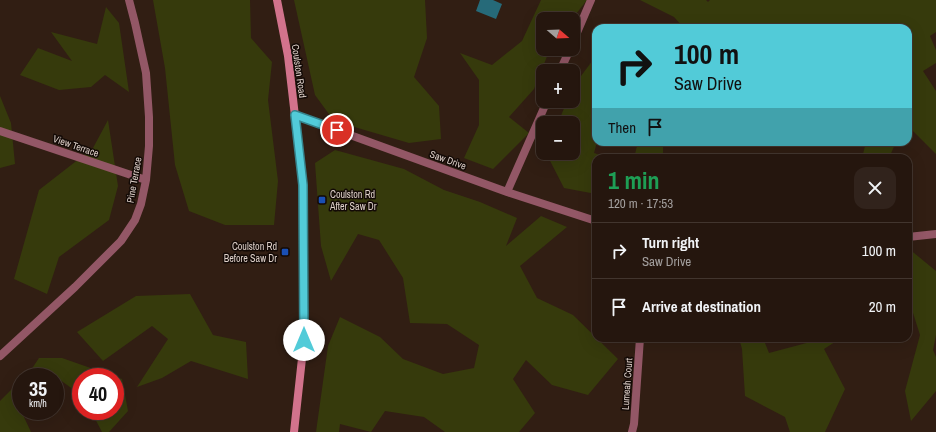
<!DOCTYPE html>
<meta charset="utf-8">
<style>
:root{--surface:#25160e;--page:#31231c;--text:#f1f3f6;--muted:#a39f9e;--line:#42352e}
body{margin:0;font-family:"Archivo Narrow",sans-serif;background:var(--page);color:var(--text);height:100vh;display:flex;flex-direction:column;font-size:15px;white-space:nowrap}
*{box-sizing:border-box;margin:0}
p{font-size:13px;color:var(--muted)}
.icon{flex:none;width:22px;height:22px;fill:none;stroke:currentColor;stroke-width:2;stroke-linecap:round;stroke-linejoin:round}
.map{position:relative;flex:1;overflow:hidden}
.sheet{position:absolute;left:592px;top:154px;width:320px;height:188px;display:flex;flex-direction:column;background:var(--surface);border-radius:12px;box-shadow:0 4px 16px #0002,0 0 0 1px var(--line)}
.sheet>*{flex:none}
.top-card{position:absolute;left:592px;top:24px;width:320px;height:122px;border-radius:12px;box-shadow:0 4px 16px #0002,0 0 0 1px var(--line);background:#52cbd8;color:#111;overflow:hidden}
.needle{width:26px;rotate:109deg}
.fabs{position:absolute;left:536px;top:12px;display:grid;gap:8px}
.fabs a{display:grid;place-items:center;width:44px;height:44px;border-radius:8px;background:var(--surface);box-shadow:0 4px 16px #0002,0 0 0 1px var(--line);font-size:20px}
.speed{position:absolute;left:12px;top:368px;display:flex;gap:8px;font-size:20px;font-weight:700;text-align:center}
.speed>*{display:grid;place-content:center;width:52px;height:52px;border-radius:50%;background:var(--surface);box-shadow:0 4px 16px #0002,0 0 0 1px var(--line);line-height:1}
.speed small{font-size:10px;font-weight:400}
.speed .limit{border:6px solid #d22;background:#fff;color:#111}
.pin{position:absolute;display:grid;place-items:center;width:34px;height:34px;color:#fff;margin:-17px;border:2px solid #fff;border-radius:50%;box-shadow:0 1px 4px #0007}
.me{position:absolute;width:44px;margin:-22px;rotate:0deg;stroke-linejoin:round;filter:drop-shadow(0 0 3px #0008)}
.turn{display:flex;align-items:center;gap:14px;height:84px;padding:0 16px;font-size:18px}
.turn .icon{width:52px;height:52px;stroke-width:2.5}
.turn b{display:block;font-size:28px;line-height:34px}
.then{display:flex;align-items:center;height:38px;padding:0 16px;background:#0003;gap:8px;font-size:15px}
.round{display:grid;place-items:center;flex:none;width:42px;height:42px;border-radius:12px;background:var(--page)}
.headline{display:flex;align-items:center;justify-content:space-between;height:68px;padding:0 16px}
h1{font-size:24px;font-weight:700;line-height:30px;color:#1e9e55}
ul{padding:0;list-style:none}
li{display:flex;align-items:center;gap:12px;height:56px;padding:0 16px;border-top:1px solid var(--line)}
li div{flex:1}
li b{display:block;font-size:15px}
li em{font-style:normal}
.map>svg:first-child{display:block}
</style>
<div class="map">
<svg width="936" height="432" viewBox="0 0 936 432">
<rect width="100%" height="100%" fill="#311e13"/>
<path fill="#363a0c" d="M153 0H250L251 38 272 62 268 100 278 181 274 225H225L189 211 175 165 165 68Z
M294 0H425L427 38 414 77 439 106 441 139 409 143 334 121 315 95Z
M541 0H587L572 19H543V49H550L534 89 509 117 529 133 493 169 464 158 479 125V80L460 53 492 65 522 41Z
M640 0H706L708 2 710 0H936V32L930 36 936 50V63L923 71 936 91V154L908 126V28H684L674 17Z
M106 7 119 23 129 92 105 75 91 87 59 90 20 75 38 48 72 61 51 32 97 44Z
M596 56V142H597L594 153 609 158H596V194L564 188 546 153H573V123H558L567 101H573V88L575 84Z
M0 96 11 123 15 164 0 168Z
M108 120 118 186 109 220 59 257 47 294 14 279 39 190 93 148Z
M638 142H663V158H634Z
M866 142H896L889 158H862Z
M335 150 404 169 444 190 480 202 517 218 506 246 541 216 567 227 520 266 537 298 573 315 618 359 588 395 552 385 526 360 513 379 535 413 519 432H445L424 417 385 411 371 432 340 424 339 432H316L328 346 340 317 380 337 403 359 443 374 474 368 479 345 447 324 410 323 403 278 379 240 358 234 331 281 321 246 315 163Z
M908 248 936 271V335L933 350 936 357V391L911 421 905 391 920 335 908 297Z
M190 294 213 335 246 342 248 379 191 361 162 378 137 387 168 339 152 326 103 361 77 332 136 296Z
M739 338H763L769 353 814 341 812 338H841L824 349 845 389 825 432H790L785 417 745 396 742 349Z
M39 358H62L122 379 128 411 109 432H102L91 411H115V377H81V395L56 377 55 379V377H24L31 370Z
M21 380V411H26L23 415 31 432H0V401Z"/>
<path fill="#266a79" d="M480 0H493L502 4 496 19 476 11Z"/>
<g fill="none" stroke-linecap="round" stroke-linejoin="round">
<path stroke="#935766" stroke-width="8" d="M573 42 591 0
M560 71 570 49
M295 115 507 192 596 221
M0 131 146 180
M507 192 547 101
M908 237 936 234
M0 356 75 287 121 241 135 220 141 204 146 180 149 146V117L146 73 135 23 129 0
M632 432 634 424 640 338"/>
<path stroke="#d2738c" stroke-width="8" d="M277 0 288 56 303 185 304 340 294 432"/>
</g>
<g fill="none" stroke-linecap="round" stroke-linejoin="round">
<g stroke="#35848c" stroke-width="10">
<path id="route" d="M304 340 303 185 295 115 337 130"/>
</g>
<use href="#route" stroke="#52cbd8" stroke-width="7"/>
</g>
<g fill="#1a4fb4" stroke="#130a06" stroke-width="1.5">
<rect x="318" y="196" width="8" height="8" rx="2"/>
<rect x="281" y="248" width="8" height="8" rx="2"/>
</g>
<g text-anchor="middle" dominant-baseline="central" stroke-width="3" stroke-linejoin="round" paint-order="stroke">
<g font-size="10" fill="#ddcfc8" stroke="#130a06">
<text transform="translate(299 71) rotate(82)">Coulston Road</text>
<text transform="translate(76 146) rotate(19)">View Terrace</text>
<text transform="translate(448 160) rotate(20)">Saw Drive</text>
<text transform="translate(134 180) rotate(-80)">Pine Terrace</text>
<text transform="translate(627 384) rotate(-86)">Lumeah Court</text>
</g>
<g font-size="10" fill="#ddcfc8" stroke="#130a06" text-anchor="start">
<text x="330" y="194">Coulston Rd<tspan x="330" dy="12">After Saw Dr</tspan></text>
<text x="277" y="246" text-anchor="end">Coulston Rd<tspan x="277" dy="12">Before Saw Dr</tspan></text>
</g>
</g>
</svg>
<div class="fabs">
<a><svg class="needle" viewBox="-14 -14 28 28"><path d="M0-13l5 13h-10z" fill="#e53935"/><path d="M0 13l5-13h-10z" fill="#a39f9e"/></svg></a>
<a>+</a>
<a>−</a>
</div>
<div class="speed"><div>35<small>km/h</small></div><div class="limit">40</div></div>
<div class="pin" style="left:337px;top:130px;background:#d93025"><svg class="icon" aria-label="arrive" viewBox="0 0 24 24"><path d="M6 21V4h12l-3 4 3 4H6"/></svg></div>
<svg class="me" style="left:304px;top:340px" viewBox="-20 -20 40 40"><circle r="19" fill="#fff"/><path d="M0-13L10 11 0 6-10 11z" fill="#52cbd8"/></svg>
<div class="top-card">
<div class="turn"><svg class="icon" aria-label="right" viewBox="0 0 24 24"><path d="M7 20v-9h11M14 6l5 5-5 5"/></svg><div><b>100 m</b>Saw Drive</div></div>
<div class="then">Then<svg class="icon" aria-label="arrive" viewBox="0 0 24 24"><path d="M6 21V4h12l-3 4 3 4H6"/></svg></div>
</div>
<section class="sheet">
<div class="headline"><div><h1>1 min</h1><p>120 m · 17:53</p></div><a class="round"><svg class="icon" aria-label="close" viewBox="0 0 24 24"><path d="M6 6l12 12M18 6L6 18"/></svg></a></div>
<ul>
<li><svg class="icon" aria-label="right" viewBox="0 0 24 24"><path d="M7 20v-9h11M14 6l5 5-5 5"/></svg><div><b>Turn right</b><p>Saw Drive</p></div><em>100 m</em></li>
<li><svg class="icon" aria-label="arrive" viewBox="0 0 24 24"><path d="M6 21V4h12l-3 4 3 4H6"/></svg><div><b>Arrive at destination</b></div><em>20 m</em></li>
</ul>
</section>
</div>
